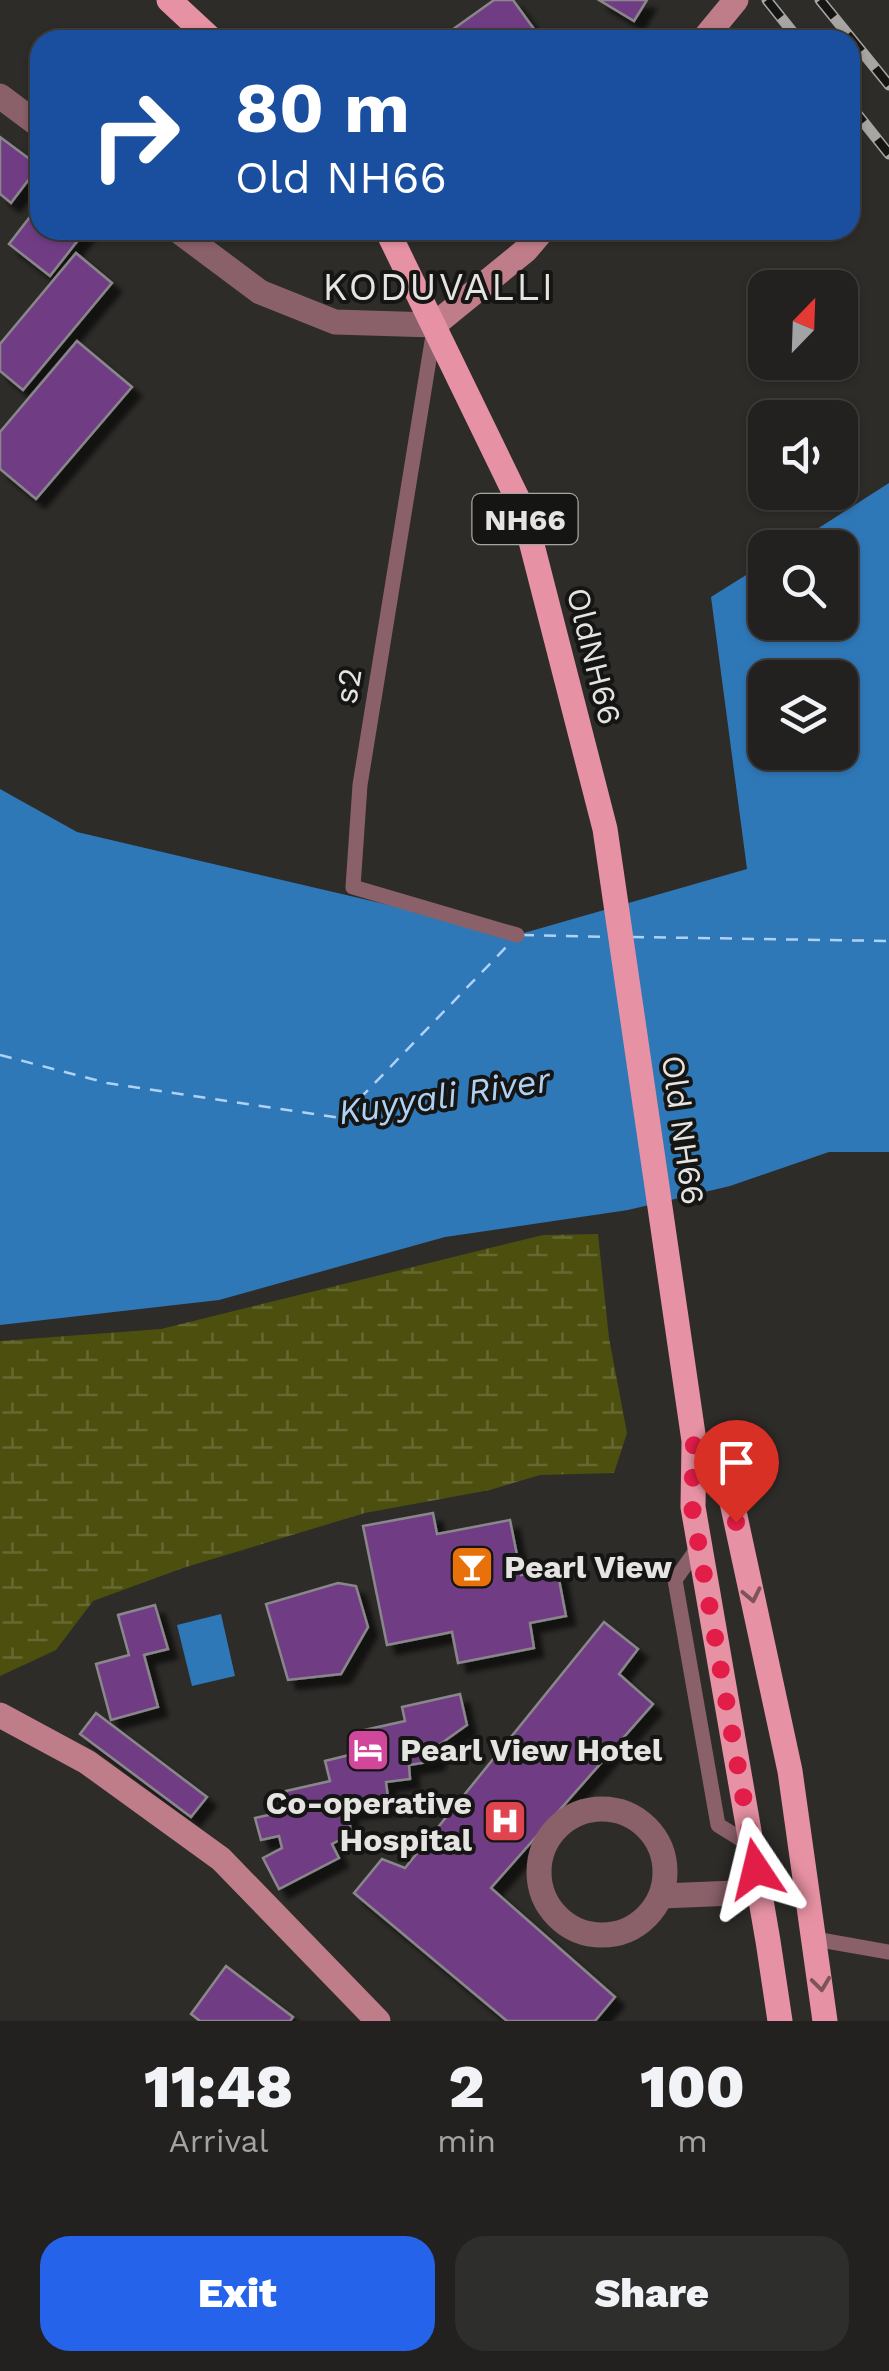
<!DOCTYPE html>
<style>
:root{--surface:#22211f;--page:#2e2e2c;--text:#f1f3f6;--muted:#a2a3a4;--line:#3f3e3d;--accent:#2563eb}
body{margin:0;font-family:"Work Sans",sans-serif;background:var(--page);color:var(--text);height:100vh;display:flex;flex-direction:column;font-size:38px;white-space:nowrap}
*{box-sizing:border-box;margin:0}
p{font-size:32px;color:var(--muted)}
.icon{flex:none;width:55px;height:55px;fill:none;stroke:currentColor;stroke-width:2;stroke-linecap:round;stroke-linejoin:round}
.map{position:relative;height:2021px;overflow:hidden}
.sheet{display:flex;flex-direction:column;background:var(--surface);flex:1}
.sheet>*{flex:none}
.banner{position:absolute;left:30px;top:30px;width:830px;height:210px;border-radius:30px;box-shadow:0 2px 8px #0004,0 0 0 2px var(--line);background:#1a4fa0;color:#fff;overflow:hidden}
.needle{width:65px;rotate:23deg}
.tools{position:absolute;left:748px;top:270px;display:grid;gap:20px}
.tools a{display:grid;place-items:center;width:110px;height:110px;border-radius:20px;background:var(--surface);box-shadow:0 2px 8px #0004,0 0 0 2px var(--line);font-size:50px}
.pin{position:absolute;display:grid;place-items:center;width:85px;height:85px;color:#fff;margin:-102px -42px;border-radius:50% 50% 50% 0;rotate:-45deg;box-shadow:0 0 10px #0007}
.pin .icon{rotate:45deg}
.me{position:absolute;width:110px;margin:-55px;rotate:350deg;stroke-linejoin:round;filter:drop-shadow(0 0 8px #0008)}
.turn{display:flex;align-items:center;gap:35px;height:210px;padding:0 40px;font-size:45px}
.turn .icon{width:130px;height:130px;stroke-width:2.5}
.turn b{display:block;font-size:70px;line-height:85px}
.eta{display:flex;justify-content:space-evenly;align-items:center;height:170px;text-align:center}
.eta b{font-size:60px;font-weight:800;line-height:70px}
.cta{display:flex;gap:20px;margin-top:auto;padding:20px 40px}
.cta a{flex:1;height:115px;border-radius:30px;background:var(--accent);color:#fff;font-size:40px;font-weight:800;line-height:115px;text-align:center}
.cta a+a{background:var(--page);color:var(--text)}
.map>svg:first-child{display:block}
</style>
<div class="map">
<svg width="889" height="2021" viewBox="0 0 889 2021">
<defs>
<pattern id="wetland-marsh" width="20" height="14" patternUnits="userSpaceOnUse" patternTransform="scale(2.5)"><rect width="20" height="14" fill="#4c4f0e"/><path d="M1 5h8M5 5V1M11 12h8M15 12V8" fill="none" stroke="#666831"/></pattern>
<filter id="shadow"><feDropShadow dx="9" dy="9" stdDeviation="2.5" flood-color="#0009"/></filter>
</defs>
<rect width="100%" height="100%" fill="#2d2c29"/>
<path fill="url(#wetland-marsh)" d="M598 1234 609 1338 627 1433 614 1473 540 1475 490 1490 365 1513 183 1568 93 1601 56 1650 0 1676V1341L161 1329 543 1235Z"/>
<path fill="#2f78b8" fill-rule="evenodd" d="M889 483V1152H829L730 1186 628 1210 445 1237 219 1300 0 1325V789L77 832 517 935 747 869 711 597 765 563V622H840V548L789 547ZM765 678H840V752H765Z
M221 1614 235 1676 192 1686 177 1625Z"/>
<g fill="none" stroke-linecap="round" stroke-linejoin="round">
<path stroke="#afd2f4" stroke-width="2.5" stroke-dasharray="12 10" stroke-linecap="butt" d="M522 935 609 937
M632 937 889 941
M0 1055 107 1083 341 1118 512 941"/>
</g>
<path fill="#703e85" stroke="#8a878b" stroke-width="2.5" filter="url(#shadow)" d="M494 0H513L542 40H444L442 37Z
M599 0H647L634 21Z
M0 137 39 166 11 203 0 194Z
M40 204V230H86L50 276 9 244Z
M76 253 112 283 23 390 0 371V344Z
M77 341 132 387 36 499 0 469V432Z
M433 1513 437 1534 510 1520 521 1575 557 1569 566 1616 530 1623 534 1648 458 1663 452 1632 387 1645 363 1526Z
M338 1583 356 1586 368 1627 341 1674 288 1680 266 1604Z
M155 1605 168 1649 144 1655 158 1707 111 1720 96 1664 129 1655 118 1615Z
M604 1622 638 1649 619 1674 653 1704 491 1888 615 1997 595 2021H507L354 1893 382 1859 405 1868Z
M460 1694 467 1725 439 1745 435 1761 409 1765 410 1779 386 1782 389 1806 348 1810 351 1834 332 1844 339 1858 279 1889 263 1858 282 1848 279 1836 261 1840 255 1818 291 1810 286 1791 330 1781 325 1761 365 1751 360 1731 405 1721 402 1707Z
M96 1713 207 1797 191 1817 80 1734Z
M226 1966 293 2017 290 2021H200L191 2014Z"/>
<g fill="none" stroke-linecap="round" stroke-linejoin="round">
<path stroke="#8a6069" stroke-width="15" d="M434 329 360 785 353 887 517 935
M699 1546 675 1580 718 1825 752 1846
M815 1939 889 1952"/>
<path stroke="#8a6069" stroke-width="25" d="M0 96 40 126
M177 230 260 292 335 322 434 325
M539 1872a63 63 0 1 1 126 0a63 63 0 1 1-126 0Z
M661 1896 760 1892"/>
<path stroke="#bf7d8a" stroke-width="25" d="M703 40 736 0
M434 325 526 250 543 230
M0 1715 87 1762 221 1859 378 2021"/>
<path stroke="#e792a4" stroke-width="25" d="M169 0 212 40
M387 230 523 510 605 829 694 1441 693 1507 768 1941 780 2021
M694 1441 730 1493 790 1771 825 2021"/>
<g stroke="#a7a6a3" stroke-width="11">
<path id="rail" d="M767 0 799 40
M820 0 889 85
M850 105 889 154"/>
</g>
<use href="#rail" stroke="#151513" stroke-width="8" stroke-dasharray="22" stroke-linecap="butt"/>
</g>
<defs><path id="oneway-chevron" d="M-2-3.5L2.5 0L-2 3.5" fill="none" stroke-width="1.6" stroke-linecap="round" stroke-linejoin="round" transform="scale(2.5)"/></defs>
<g stroke="#7e545c">
<use href="#oneway-chevron" transform="translate(752 1595) rotate(78)"/>
<use href="#oneway-chevron" transform="translate(821 1984) rotate(83)"/>
</g>
<g fill="none" stroke-linecap="round" stroke-linejoin="round">
<path stroke="#e11d48" stroke-width="18" stroke-dasharray="0 32.4" d="M736 1522 730 1493 694 1441 692 1507 756 1869"/>
</g>
<defs>
<g id="bar-square" transform="scale(2.25)"><rect x="-9" y="-9" width="18" height="18" rx="4" fill="#e8710a" stroke="#151513"/><path d="M-6-5H6L.8 .8V4.5H3.5V6h-7V4.5H-.8V.8Z" fill="#fff"/></g>
<g id="hotel-square" transform="scale(2.25)"><rect x="-9" y="-9" width="18" height="18" rx="4" fill="#d1479c" stroke="#151513"/><path d="M-6-4.5h1.5V1H6V5H4.5V3h-9V5H-6ZM-4 0a1.8 1.8 0 1 1 3.6 0ZM.5 0V-2.5h3Q6-2.5 6 0Z" fill="#fff"/></g>
<g id="hospital-square" transform="scale(2.25)"><rect x="-9" y="-9" width="18" height="18" rx="4" fill="#e0444e" stroke="#151513"/><path d="M-5-5h3v3.5h4V-5h3V5h-3V1.5h-4V5h-3Z" fill="#fff"/></g>
</defs>
<g fill-rule="evenodd">
<use href="#bar-square" x="472" y="1567"/>
<use href="#hotel-square" x="368" y="1750"/>
<use href="#hospital-square" x="505" y="1821"/>
</g>
<g text-anchor="middle" dominant-baseline="central" stroke-width="8" stroke-linejoin="round" paint-order="stroke">
<rect fill="#151513" stroke="#a7a6a4" stroke-width="2.5" x="472.5" y="494" width="105" height="50" rx="8"/>
<g font-size="30" font-weight="bold" fill="#e5e4e2">
<text x="525" y="519">NH66</text>
</g>
<g font-size="32" fill="#e5e4e2" stroke="#151513">
<text transform="translate(594 656) rotate(76)">OldNH66</text>
<text transform="translate(348 686) rotate(-81)">s2</text>
<text transform="translate(683 1130) rotate(82)">Old NH66</text>
</g>
<g font-size="32" font-weight="bold" fill="#e5e4e2" stroke="#151513" text-anchor="start">
<text x="504" y="1567">Pearl View</text>
<text x="400" y="1750">Pearl View Hotel</text>
<text x="472" y="1803" text-anchor="end">Co-operative<tspan x="472" dy="37">Hospital</tspan></text>
</g>
<g font-size="35" font-style="italic" fill="#afd2f4" stroke="#151513">
<text transform="translate(444 1096) rotate(-9)">Kuyyali River</text>
</g>
<g font-size="38" letter-spacing="2.5" fill="#e5e4e2" stroke="#151513">
<text x="439" y="287">KODUVALLI</text>
</g>
</g>
</svg>
<div class="tools">
<a><svg class="needle" viewBox="-14 -14 28 28"><path d="M0-13l5 13h-10z" fill="#e53935"/><path d="M0 13l5-13h-10z" fill="#a2a3a4"/></svg></a>
<a><svg class="icon" aria-label="sound" viewBox="0 0 24 24"><path d="M4 9h4l5-4v14l-5-4H4zM17 9q2 3 0 6"/></svg></a>
<a><svg class="icon" aria-label="search" viewBox="0 0 24 24"><circle cx="10" cy="10" r="6"/><path d="M15 15l6 6"/></svg></a>
<a><svg class="icon" aria-label="layers" viewBox="0 0 24 24"><path d="M12 4l9 5-9 5-9-5zM3 14l9 5 9-5"/></svg></a>
</div>
<div class="pin" style="left:736px;top:1522px;background:#d93025"><svg class="icon" aria-label="arrive" viewBox="0 0 24 24"><path d="M6 21V4h12l-3 4 3 4H6"/></svg></div>
<svg class="me" style="left:756px;top:1869px" viewBox="-20 -20 40 40"><path d="M0-17L14 15 0 8-14 15z" fill="#e11d48" stroke="#fff" stroke-width="4"/></svg>
<div class="banner">
<div class="turn"><svg class="icon" aria-label="right" viewBox="0 0 24 24"><path d="M7 20v-9h11M14 6l5 5-5 5"/></svg><div><b>80 m</b>Old NH66</div></div>
</div>
</div>
<section class="sheet">
<div class="eta">
<div><b>11:48</b><p>Arrival</p></div>
<div><b>2</b><p>min</p></div>
<div><b>100</b><p>m</p></div>
</div>
<div class="cta"><a>Exit</a><a>Share</a></div>
</section>
